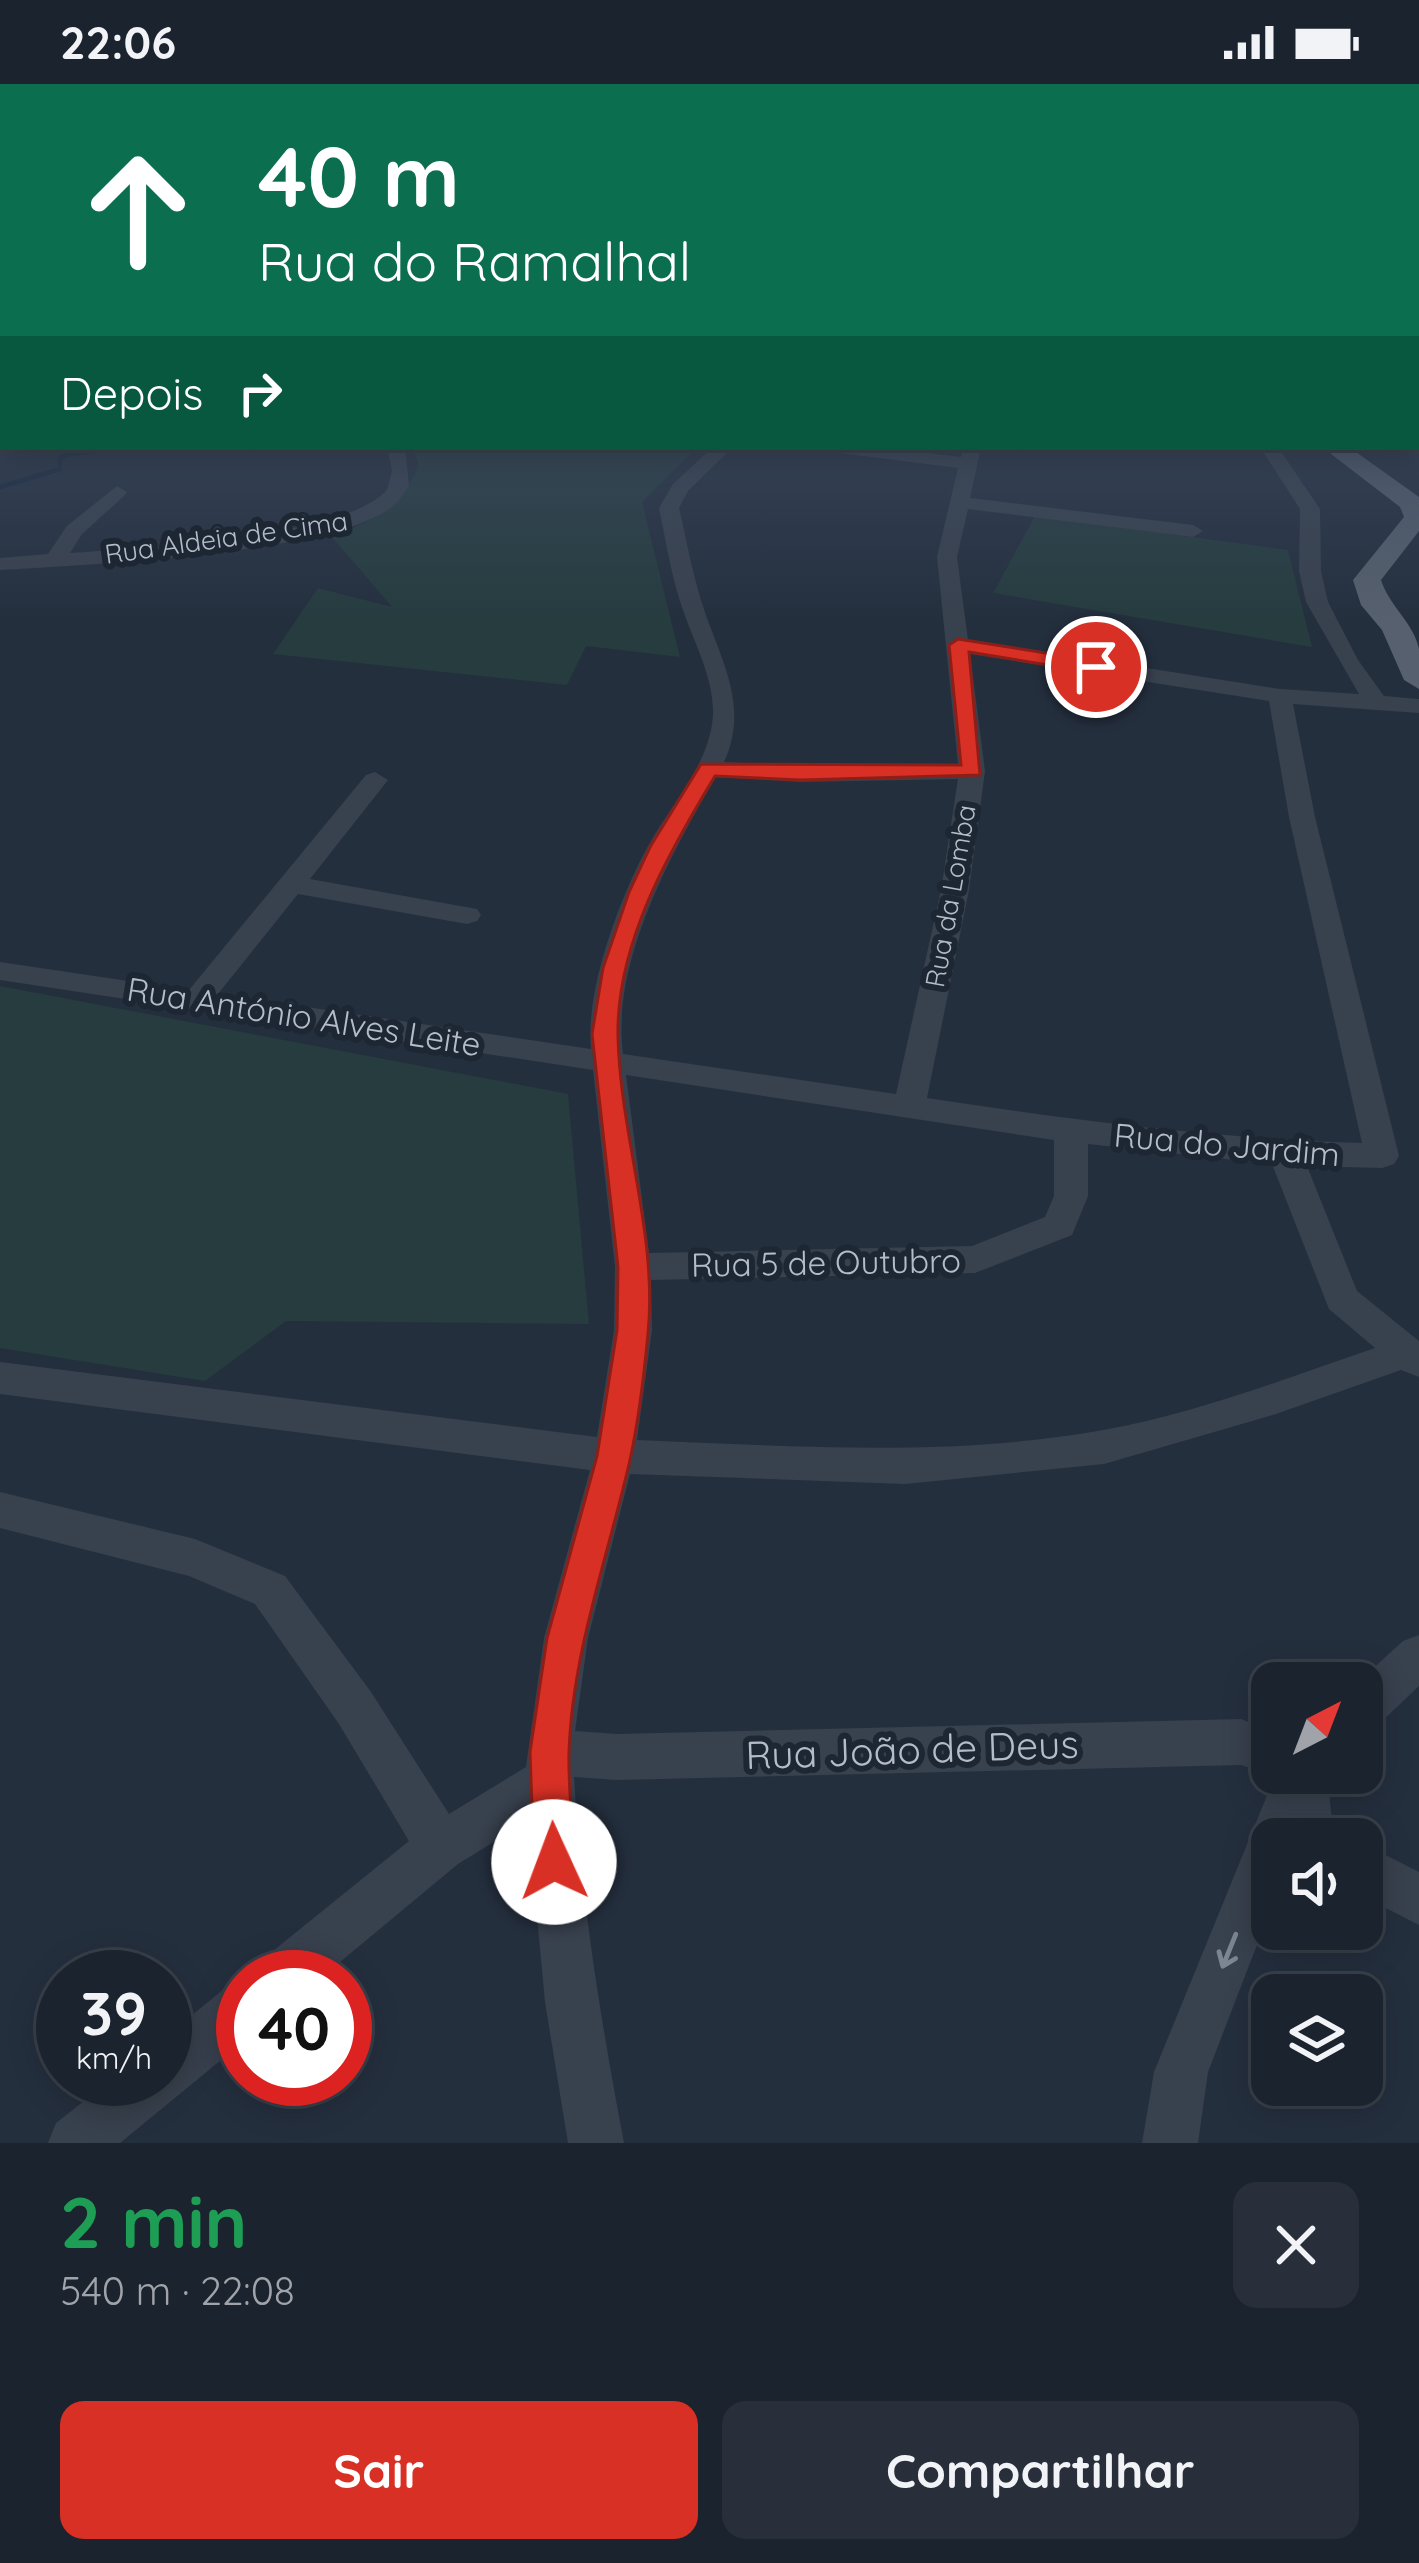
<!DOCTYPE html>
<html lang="pt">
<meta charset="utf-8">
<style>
:root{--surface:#1b232e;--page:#282f3a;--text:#f1f3f6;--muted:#a0a4aa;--line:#39404a;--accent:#d93025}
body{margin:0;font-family:Quicksand,sans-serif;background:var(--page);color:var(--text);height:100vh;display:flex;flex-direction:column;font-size:45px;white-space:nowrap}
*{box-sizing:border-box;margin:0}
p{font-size:39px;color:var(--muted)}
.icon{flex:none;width:66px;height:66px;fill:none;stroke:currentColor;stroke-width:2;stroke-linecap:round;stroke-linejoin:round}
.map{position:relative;height:2059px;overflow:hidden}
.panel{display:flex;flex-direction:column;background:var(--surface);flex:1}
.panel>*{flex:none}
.top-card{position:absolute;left:0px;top:0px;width:1419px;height:366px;box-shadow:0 6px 30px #0003,0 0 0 3px var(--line);background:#0b6e4f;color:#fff;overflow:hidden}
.needle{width:78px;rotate:42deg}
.fabs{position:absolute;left:1251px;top:1578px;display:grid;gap:24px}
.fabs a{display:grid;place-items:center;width:132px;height:132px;border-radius:24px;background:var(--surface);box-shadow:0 6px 30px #0003,0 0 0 3px var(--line);font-size:60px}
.speed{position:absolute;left:36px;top:1866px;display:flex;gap:24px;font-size:60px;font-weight:700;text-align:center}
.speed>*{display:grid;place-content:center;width:156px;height:156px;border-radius:50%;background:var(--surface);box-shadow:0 6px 30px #0003,0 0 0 3px var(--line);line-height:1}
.speed small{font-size:30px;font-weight:400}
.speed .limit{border:18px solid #d22;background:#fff;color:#111}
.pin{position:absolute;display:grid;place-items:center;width:102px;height:102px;color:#fff;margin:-51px;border:6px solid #fff;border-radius:50%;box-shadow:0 3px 12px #0007}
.me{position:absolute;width:132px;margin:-66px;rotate:358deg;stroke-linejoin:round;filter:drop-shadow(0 0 9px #0008)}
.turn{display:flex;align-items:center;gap:42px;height:252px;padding:0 60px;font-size:54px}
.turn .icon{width:156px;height:156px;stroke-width:2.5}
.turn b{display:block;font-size:84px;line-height:102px}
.then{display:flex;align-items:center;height:114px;padding:0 60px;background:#0003;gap:24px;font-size:45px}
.round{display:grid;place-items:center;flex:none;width:126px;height:126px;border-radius:24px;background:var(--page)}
.headline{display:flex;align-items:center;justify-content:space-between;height:204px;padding:0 60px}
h1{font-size:72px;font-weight:700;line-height:90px;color:#1e9e55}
.primary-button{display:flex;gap:24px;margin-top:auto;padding:24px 60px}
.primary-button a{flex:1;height:138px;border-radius:24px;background:var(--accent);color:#fff;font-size:48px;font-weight:700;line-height:138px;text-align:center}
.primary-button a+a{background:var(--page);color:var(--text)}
.status{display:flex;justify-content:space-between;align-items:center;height:84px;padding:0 60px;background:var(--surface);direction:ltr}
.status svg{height:33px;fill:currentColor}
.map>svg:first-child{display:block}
</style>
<div class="status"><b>22:06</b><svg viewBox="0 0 49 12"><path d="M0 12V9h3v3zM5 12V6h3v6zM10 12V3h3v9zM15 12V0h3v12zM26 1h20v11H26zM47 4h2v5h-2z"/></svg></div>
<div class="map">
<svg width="1419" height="2059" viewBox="0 0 1419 2059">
<rect width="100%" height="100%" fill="#242f3e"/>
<path fill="#263c3f" d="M412 363H697L642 418 680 573 586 562 567 601 273 570 318 504 392 523 331 452C372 439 401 421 419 381Z
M1035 432 1288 466 1312 563 993 509Z
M0 902 568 1010 589 1240 286 1237 205 1297 0 1264Z"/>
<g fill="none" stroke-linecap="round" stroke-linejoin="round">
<path stroke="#17263c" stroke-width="4.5" d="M0 403 60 385V374L66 371 119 363"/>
<path fill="#38414e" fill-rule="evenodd" d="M0 325H3V335H0Z
M387 363H405L409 401C404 409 400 417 392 423 332 470 83 481 0 486V474L48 470 67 442 117 402 127 408 124 412 82 450 70 469C139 464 342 455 387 406L392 387Z
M713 363H733L688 407 679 424C686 455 692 486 701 516 718 572 751 619 724 678L801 682 958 680 937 473 958 384 832 368 823 363H878L961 373 963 363H981L970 414 1193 441 1203 447 1193 453 968 425 957 473 968 556 1280 605 1359 610 1306 518 1299 487 1300 425 1260 363H1278L1320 425 1321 487 1328 518 1358 576 1384 612 1419 615V629L1293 620 1315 733 1399 1072 1394 1080 1382 1084 1307 1082 1357 1207 1419 1257V1293L1401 1286 1276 1330 1104 1380 905 1400 630 1390 588 1554 575 1647 617 1650 1241 1635 1272 1647V1689H1327L1334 1755H1272V1822L1208 1988 1198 2059H1142L1154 1988 1275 1692 1241 1681 617 1696 574 1693C581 1816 601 1937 624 2059H568L545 1918 528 1737 458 1780 322 1893H255L263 1875 409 1757 339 1640 255 1520 189 1492 0 1444V1408L195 1455 285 1492 371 1608 449 1730 526 1683 544 1554 590 1386 0 1310V1278L597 1353 614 1246 615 1183 593 986 0 896V878L189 906 366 691 375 688 388 696 310 795 477 825 481 831 477 837 467 840 298 810 218 910 591 965C585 906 620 813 648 762 671 720 711 679 713 630 714 593 693 557 682 523 671 492 666 457 659 424L673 400ZM970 570 1269 617 1289 733 1362 1059C1216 1055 1071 1036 927 1014L969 806 985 687ZM716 693 801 698 958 695 941 806 896 1010 623 970C611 878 671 770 716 693ZM626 991 1054 1056V1112L1045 1133 972 1162 649 1169ZM1088 1060 1272 1080 1329 1225 1375 1264C1287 1294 1195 1330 1103 1346 949 1374 792 1362 637 1356L652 1246 651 1196 975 1189 1072 1151 1088 1112Z
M1419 1551V1602L1378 1641 1362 1647V1599H1357L1403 1557Z
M1362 1759 1419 1788V1841L1362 1812Z
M243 1898V1958L120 2059H48L56 2039 112 1995H165V1953L224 1905Z"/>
<path fill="#56606e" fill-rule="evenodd" d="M1322 363H1349L1419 413V447L1381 496C1389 522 1414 539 1419 565 1419 577 1419 593 1419 605L1404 596 1382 546 1361 521 1353 496 1404 433 1400 423Z"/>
</g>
<path fill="#3f4b5c" d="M0 259H3V323L0 320Z"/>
<path fill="#4b5868" stroke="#5c6777" stroke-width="3" d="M0 259H3V299H0Z"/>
<defs><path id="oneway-shaft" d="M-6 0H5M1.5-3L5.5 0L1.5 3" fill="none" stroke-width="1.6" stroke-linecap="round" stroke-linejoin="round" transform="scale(3)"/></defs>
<use stroke="#7c8592" href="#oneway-shaft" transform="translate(1229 1867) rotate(112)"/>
<linearGradient id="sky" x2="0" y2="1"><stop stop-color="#141a22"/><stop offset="0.46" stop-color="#3f4d63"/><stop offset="1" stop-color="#3f4d63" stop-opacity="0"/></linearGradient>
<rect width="1419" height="537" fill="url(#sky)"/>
<path fill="#d93025" stroke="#8d1f18" stroke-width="3" d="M958 555 1096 577 1105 583 1096 589 969 568 980 691 801 696 715 692C669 768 616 860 618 952 620 1052 658 1150 648 1250 644 1292 639 1335 630 1376 608 1473 572 1569 569 1669 568 1705 573 1742 575 1778L569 1792 554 1798 540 1792 534 1778 530 1668 547 1554 597 1372 617 1246 618 1183 592 950 603 884 629 808 650 763 701 680 961 681 949 561Z"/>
<g text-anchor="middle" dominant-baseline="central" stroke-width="12" stroke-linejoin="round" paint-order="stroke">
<g font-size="27" fill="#b4bcc9" stroke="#1d2633">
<text transform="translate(226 453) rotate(-8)">Rua Aldeia de Cima</text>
<text transform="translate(950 812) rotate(-80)">Rua da Lomba</text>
</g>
<g font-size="33" fill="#b4bcc9" stroke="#1d2633">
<text transform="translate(304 932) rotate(9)">Rua António Alves Leite</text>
<text transform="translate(1227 1060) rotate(5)">Rua do Jardim</text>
<text transform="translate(826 1178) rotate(-1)">Rua 5 de Outubro</text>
</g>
<g font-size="39" fill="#b4bcc9" stroke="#1d2633">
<text transform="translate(912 1665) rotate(-2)">Rua João de Deus</text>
</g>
</g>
</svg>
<div class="fabs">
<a><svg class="needle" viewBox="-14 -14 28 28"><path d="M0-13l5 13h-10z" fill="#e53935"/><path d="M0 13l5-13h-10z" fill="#a0a4aa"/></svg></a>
<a><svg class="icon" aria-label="sound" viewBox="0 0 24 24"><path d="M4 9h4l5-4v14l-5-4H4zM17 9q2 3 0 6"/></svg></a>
<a><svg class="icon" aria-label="layers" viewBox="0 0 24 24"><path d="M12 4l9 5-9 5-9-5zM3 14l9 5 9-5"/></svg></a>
</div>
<div class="speed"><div>39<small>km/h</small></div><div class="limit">40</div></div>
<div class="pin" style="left:1096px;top:583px;background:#d93025"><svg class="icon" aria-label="arrive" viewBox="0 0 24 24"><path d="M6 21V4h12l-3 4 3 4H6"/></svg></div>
<svg class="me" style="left:554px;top:1778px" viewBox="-20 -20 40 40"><circle r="19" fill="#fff"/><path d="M0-13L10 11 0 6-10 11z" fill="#d93025"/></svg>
<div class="top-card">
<div class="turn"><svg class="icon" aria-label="ahead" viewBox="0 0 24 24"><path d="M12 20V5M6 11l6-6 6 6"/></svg><div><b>40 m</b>Rua do Ramalhal</div></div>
<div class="then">Depois<svg class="icon" aria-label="right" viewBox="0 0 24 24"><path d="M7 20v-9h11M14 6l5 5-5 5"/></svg></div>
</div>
</div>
<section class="panel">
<div class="headline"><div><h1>2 min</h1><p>540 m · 22:08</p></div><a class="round"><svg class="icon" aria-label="close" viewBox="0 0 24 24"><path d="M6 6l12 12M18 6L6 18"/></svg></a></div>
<div class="primary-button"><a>Sair</a><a>Compartilhar</a></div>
</section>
